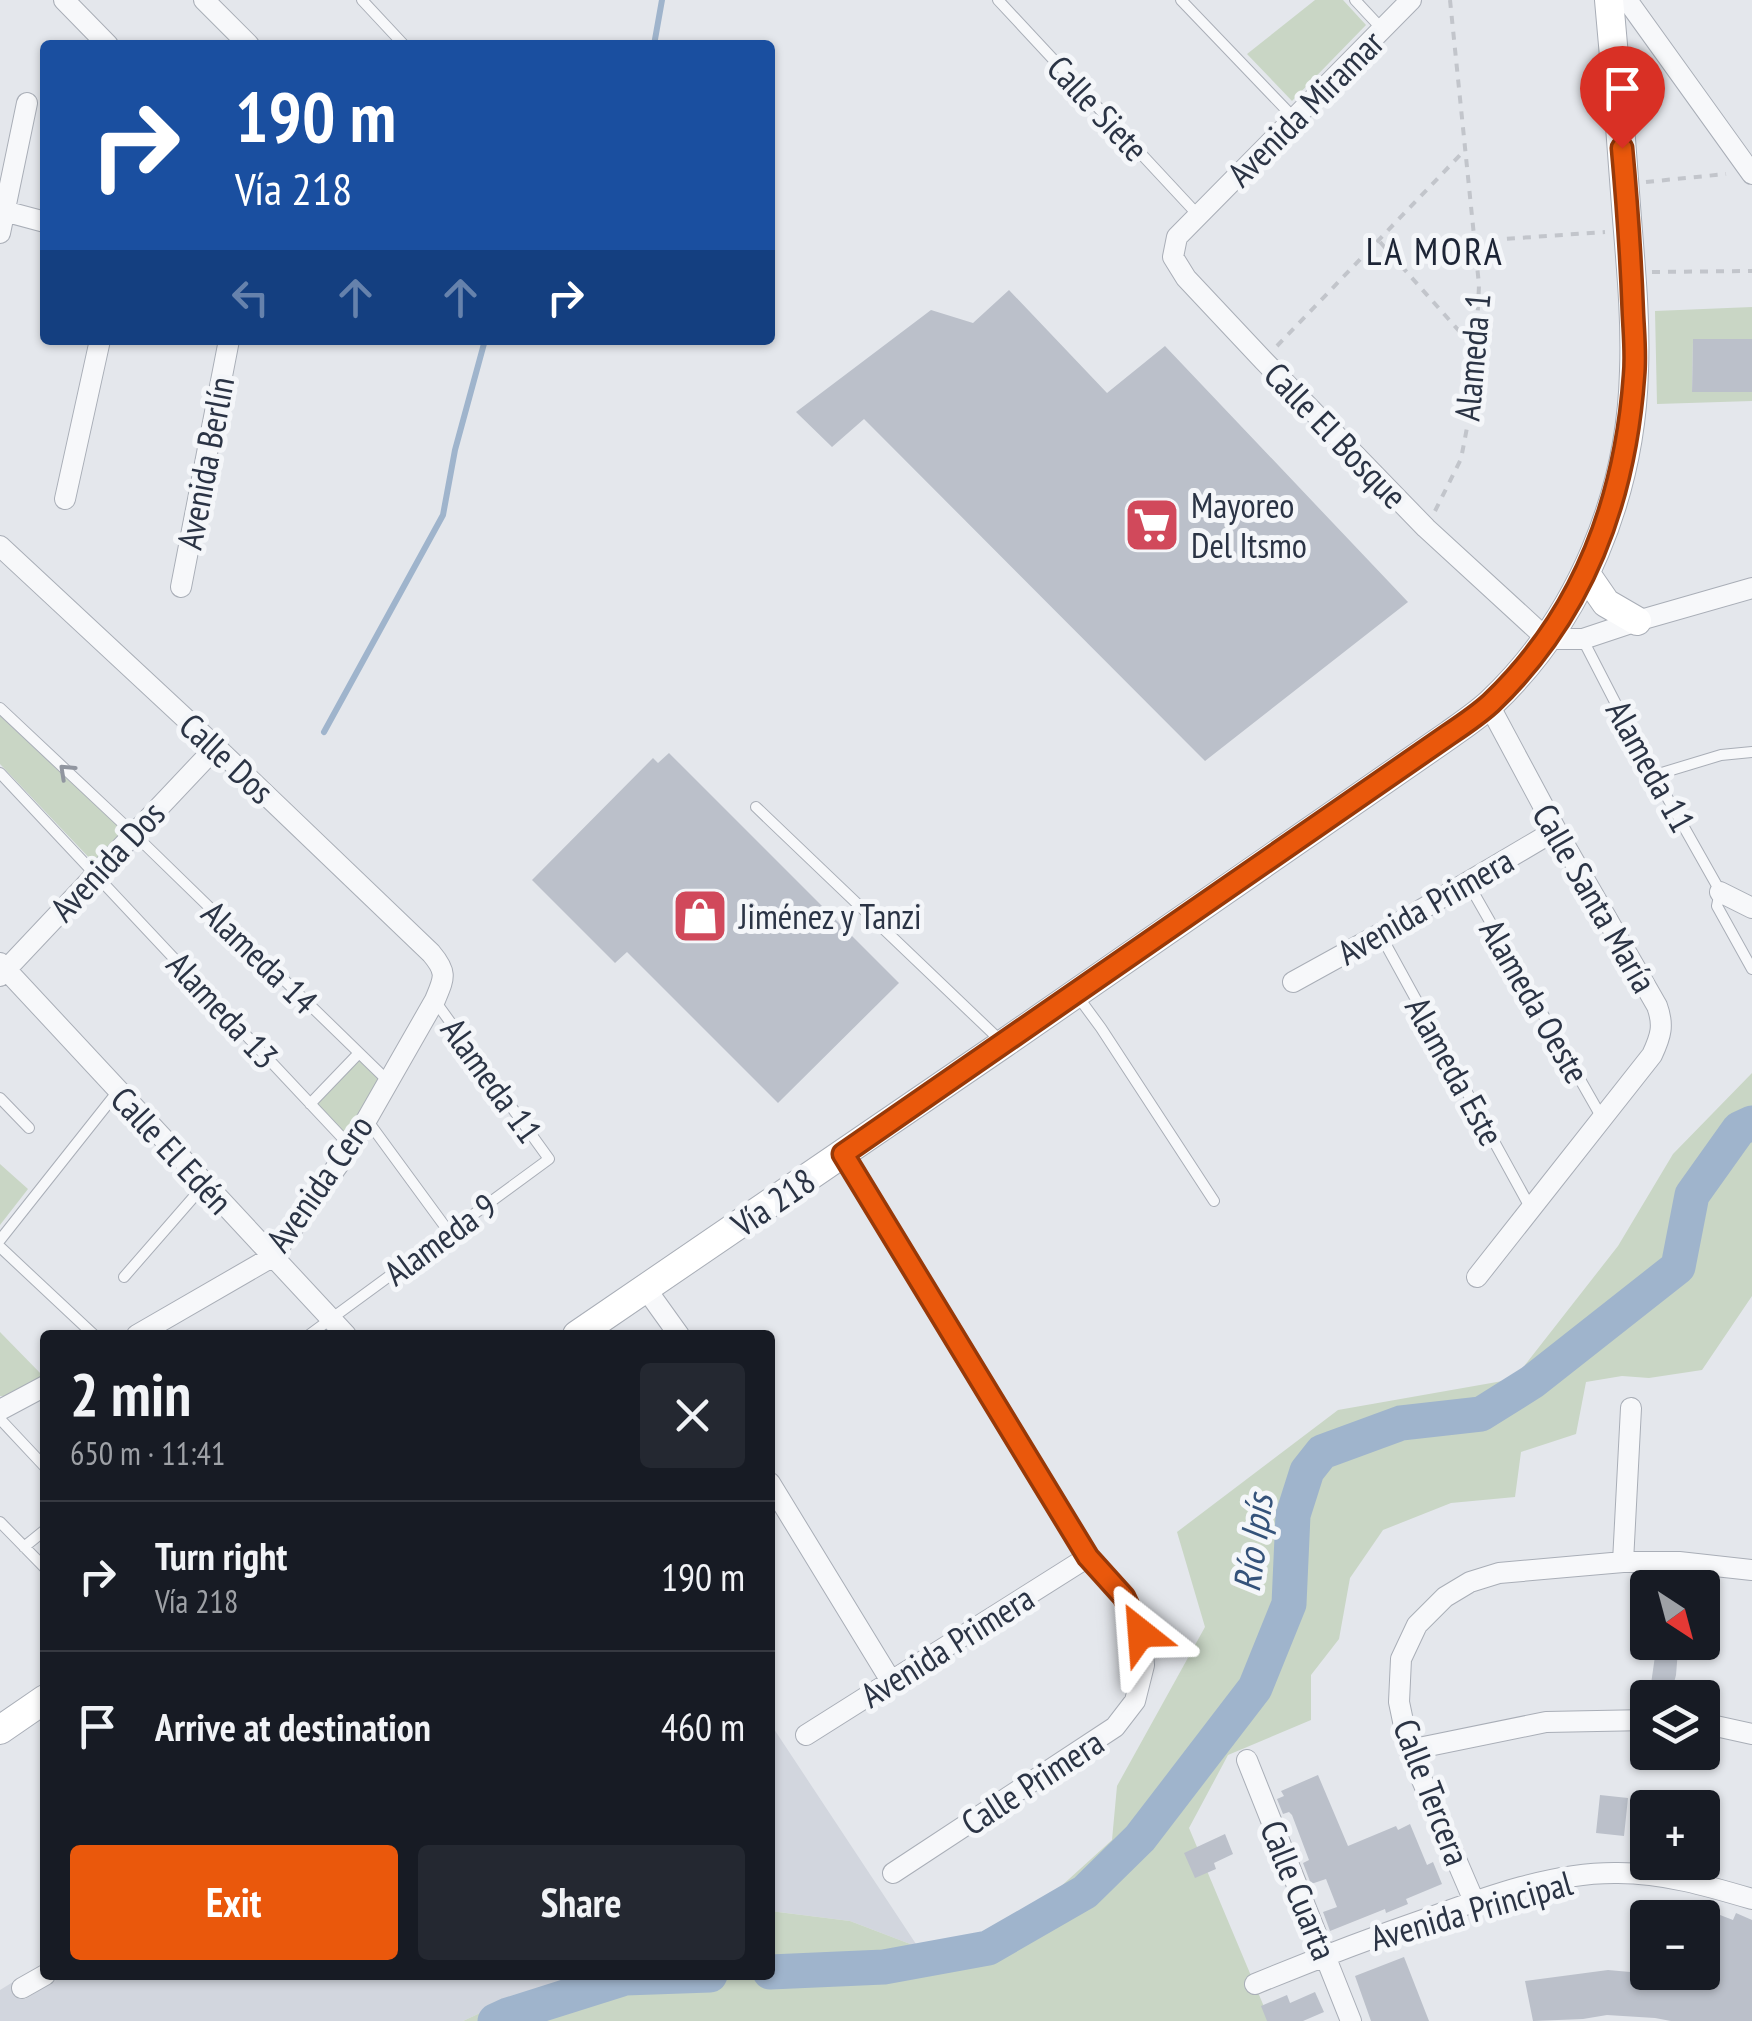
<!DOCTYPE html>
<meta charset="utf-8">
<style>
:root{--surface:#171b24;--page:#242831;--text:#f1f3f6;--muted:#9ea1a6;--line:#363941;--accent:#ea580c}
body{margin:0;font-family:"PT Sans Narrow",sans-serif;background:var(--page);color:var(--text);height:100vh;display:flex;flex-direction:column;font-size:38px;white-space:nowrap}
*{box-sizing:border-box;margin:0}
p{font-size:32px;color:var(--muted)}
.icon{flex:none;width:55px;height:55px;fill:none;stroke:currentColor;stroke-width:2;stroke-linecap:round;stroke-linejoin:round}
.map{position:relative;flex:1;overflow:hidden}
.drawer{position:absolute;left:40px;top:1330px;width:735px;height:650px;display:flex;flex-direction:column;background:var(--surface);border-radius:10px;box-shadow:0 2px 8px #0004}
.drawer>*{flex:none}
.banner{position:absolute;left:40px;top:40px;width:735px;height:305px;border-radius:10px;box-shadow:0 2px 8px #0004;background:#1a4fa0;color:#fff;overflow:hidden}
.needle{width:65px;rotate:144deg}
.fabs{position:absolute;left:1630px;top:1570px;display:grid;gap:20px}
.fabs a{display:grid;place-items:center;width:90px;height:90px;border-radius:10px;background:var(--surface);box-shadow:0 2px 8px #0004;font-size:50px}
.pin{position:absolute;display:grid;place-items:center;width:85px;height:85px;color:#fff;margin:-102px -42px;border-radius:50% 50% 50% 0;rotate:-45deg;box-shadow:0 0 10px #0007}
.pin .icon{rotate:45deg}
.me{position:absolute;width:110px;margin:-55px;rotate:332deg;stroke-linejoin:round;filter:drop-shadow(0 0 8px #0008)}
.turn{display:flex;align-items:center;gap:35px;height:210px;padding:0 30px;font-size:45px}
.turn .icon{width:130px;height:130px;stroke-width:2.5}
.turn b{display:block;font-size:70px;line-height:85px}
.lanes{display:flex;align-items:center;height:95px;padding:0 30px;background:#0003;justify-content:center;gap:50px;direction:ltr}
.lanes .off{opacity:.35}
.round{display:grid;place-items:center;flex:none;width:105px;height:105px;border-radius:10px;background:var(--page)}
.summary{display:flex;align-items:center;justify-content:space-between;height:170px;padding:0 30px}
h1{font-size:60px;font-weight:600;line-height:75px}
.button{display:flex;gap:20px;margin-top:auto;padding:20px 30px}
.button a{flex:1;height:115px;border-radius:10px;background:var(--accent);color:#fff;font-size:40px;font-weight:600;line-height:115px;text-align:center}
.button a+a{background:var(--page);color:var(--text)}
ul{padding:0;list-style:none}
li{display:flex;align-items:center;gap:30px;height:150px;padding:0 30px;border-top:2px solid var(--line)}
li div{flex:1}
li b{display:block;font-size:38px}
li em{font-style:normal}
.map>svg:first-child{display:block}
</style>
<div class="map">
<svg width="1752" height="2021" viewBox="0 0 1752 2021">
<rect width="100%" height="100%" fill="#e4e7ec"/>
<path fill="#d2d6de" d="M770 1723 918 1947 850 1921 770 1911Z
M64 1975H587L510 1999 463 2021H0V1990L13 1982 25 1999Z"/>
<path fill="#c9d6c5" d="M1315 0H1343L1366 25 1292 101 1247 54Z
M1752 307V339L1693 340 1692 391 1752 392V401L1657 404 1655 311Z
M0 716 124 832 95 864 0 764Z
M358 1059 381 1082 348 1138 316 1104Z
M1752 1073V1296L1702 1370 1649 1378 1622 1376 1586 1382 1576 1434 1521 1452 1515 1497 1451 1503 1383 1530 1350 1578 1339 1639 1311 1675V1720L1228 1755 1189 1828 1270 2021H463L510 1999 587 1975H770V1911L850 1921 918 1947 971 1942 1047 1899 1112 1840 1117 1786 1205 1627 1177 1532 1338 1410 1514 1379 1618 1246 1673 1154Z
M0 1164 28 1189 0 1225Z
M0 1332 43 1376 7 1396H0Z"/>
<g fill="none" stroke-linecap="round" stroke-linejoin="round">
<path stroke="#9fb4cc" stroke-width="6" d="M654 45 662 0
M324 732 443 515 455 450 485 340"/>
<path stroke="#9fb4cc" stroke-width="35" d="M770 1972 884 1967 988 1948 1085 1892 1140 1838 1255 1688 1289 1604 1293 1515 1307 1471 1322 1452 1401 1423 1481 1414 1532 1382 1678 1267 1692 1195 1739 1129 1752 1123
M495 2021 508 2015 625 1978 710 1975"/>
</g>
<path fill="#bbc0ca" d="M1009 290 1107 393 1165 346 1408 602 1205 761 864 419 832 447 796 412 931 310 973 323Z
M1693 339H1752V392H1692Z
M669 753 899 983 778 1103 627 952 615 963 532 880 653 758 658 763Z
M1656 1649 1678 1650 1676 1675 1670 1698H1649Z
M1318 1775 1348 1846 1396 1826 1398 1830 1410 1824 1427 1865 1433 1862 1442 1884 1406 1899 1408 1904 1386 1913 1385 1909 1330 1931 1323 1912 1337 1907 1326 1879 1311 1884 1303 1863 1309 1860 1292 1815 1289 1812 1283 1814 1277 1799 1284 1796 1281 1791Z
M1600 1795 1628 1798 1624 1836 1596 1833Z
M1225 1834 1233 1854 1214 1863 1216 1869 1195 1878 1184 1853Z
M1702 1908 1733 1920 1736 1913 1752 1920V2021H1671L1655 2018 1607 2015 1583 2019 1533 2021 1525 1981 1608 1970 1675 1976 1702 1984Z
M1404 1957 1429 2021H1371L1355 1976Z
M1315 1992 1324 2012 1303 2021H1267L1261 2006 1287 1995 1290 2003Z"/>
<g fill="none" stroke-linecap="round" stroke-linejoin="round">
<g stroke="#a9aeb7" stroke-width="12">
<path id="lane" d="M362 0 404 45
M998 0 1198 215
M1181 0 1295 119
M1355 0 1382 29
M1583 640 1632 735 1720 891 1717 906 1752 969
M0 708 133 833 388 1081
M0 773 350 1146
M1655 775 1721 755 1752 752
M756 807 1003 1043
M1468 883 1602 1118
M1380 934 1530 1207
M1076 994 1101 1028 1214 1201
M0 1098 29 1128
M310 1104 359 1053
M367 1120 449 1232
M0 1240 118 1091
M0 1247 94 1335
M124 1277 205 1184
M309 1335 549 1159 435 1001
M0 1419 45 1467
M0 1522 45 1568
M24 1547 45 1530"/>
</g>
<g stroke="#a9aeb7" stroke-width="22">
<path id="street" d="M64 0 108 45
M204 0 249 45
M1411 0 1177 237 1173 257 1186 278 1263 360 1426 528 1547 639H1583L1637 621 1752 588
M1627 0 1752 174
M0 210 45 222
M0 233 27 103
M65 499 100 340
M0 546 216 747 431 953C448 973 444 978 435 1000L351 1147 272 1257 137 1335
M181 587 229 340
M1720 892 1752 908
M0 963 346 1335
M0 976 216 747
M1293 982 1380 934 1556 830
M843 1154 1088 1557 1124 1597 1141 1633 1144 1665 1135 1701 1115 1727 893 1873
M1477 1277 1652 1055C1661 1036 1664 1025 1657 1006L1556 830 1489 705
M646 1289 679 1335
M0 1410 45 1386
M770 1483 891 1681
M1623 1562 1631 1408
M1702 1723 1752 1734
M806 1735 1088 1557
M1409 1750 1546 1722 1648 1720
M1247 1760 1351 2021
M1474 1901 1409 1750 1399 1702 1401 1659 1417 1625 1445 1597 1470 1582 1499 1573 1623 1562H1679L1752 1570
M1255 1984C1311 1961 1368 1939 1426 1919 1486 1897 1553 1872 1618 1873 1664 1873 1708 1886 1752 1899
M22 1988 45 1975"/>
</g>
<g stroke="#a9aeb7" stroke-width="30">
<path id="secondary" d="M1586 574 1606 603 1637 621
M577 1335 1003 1044 1449 735C1463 725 1478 715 1491 703 1581 618 1631 494 1634 371 1636 320 1631 269 1627 219 1622 146 1616 73 1609 0
M0 1730 45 1699"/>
</g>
<path stroke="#c2c5cb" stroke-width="4" stroke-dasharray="8 8" stroke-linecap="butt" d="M1646 182 1726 174
M1475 241 1605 232
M1380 242 1476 350
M1652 272 1752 271
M1277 346 1464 151
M1435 511 1461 459 1474 391 1479 285 1450 0"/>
<use href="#lane" stroke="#f7f8fa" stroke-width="10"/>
<use href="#street" stroke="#f7f8fa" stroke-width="20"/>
<use href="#secondary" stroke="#fff" stroke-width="28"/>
</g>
<defs><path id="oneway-chevron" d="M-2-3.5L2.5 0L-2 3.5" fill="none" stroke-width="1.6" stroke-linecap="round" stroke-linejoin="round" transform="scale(2.5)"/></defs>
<use stroke="#9196a0" href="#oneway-chevron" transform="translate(66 771) rotate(-137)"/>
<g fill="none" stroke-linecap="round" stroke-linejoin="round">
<g stroke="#983908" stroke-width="25">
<path id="route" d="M1141 1633 1124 1597 1088 1557 843 1154 1448 735C1463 725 1478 715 1491 703 1584 614 1625 501 1634 376 1636 356 1634 335 1633 315 1631 259 1627 203 1622 148"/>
</g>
<use href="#route" stroke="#ea580c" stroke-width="18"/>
</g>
<defs>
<g id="supermarket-square" transform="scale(2.875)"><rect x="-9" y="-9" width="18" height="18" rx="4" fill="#d1495b" stroke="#f4f6f9"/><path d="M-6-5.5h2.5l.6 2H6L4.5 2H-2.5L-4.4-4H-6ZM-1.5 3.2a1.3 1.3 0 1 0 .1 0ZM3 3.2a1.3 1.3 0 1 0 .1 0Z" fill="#fff"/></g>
<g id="shop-square" transform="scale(2.875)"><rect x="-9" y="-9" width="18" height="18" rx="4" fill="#d1495b" stroke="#f4f6f9"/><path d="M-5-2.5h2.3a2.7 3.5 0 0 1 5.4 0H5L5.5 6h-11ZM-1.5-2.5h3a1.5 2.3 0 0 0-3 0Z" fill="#fff"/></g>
</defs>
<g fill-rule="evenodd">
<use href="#supermarket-square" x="1152" y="525"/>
<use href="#shop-square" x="700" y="916"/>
</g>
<g text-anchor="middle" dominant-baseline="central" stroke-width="10" stroke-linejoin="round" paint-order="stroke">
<g font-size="35" fill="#2b3445" stroke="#f4f6f9">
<text transform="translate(1098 108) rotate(47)">Calle Siete</text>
<text transform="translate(1305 108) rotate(-45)">Avenida Miramar</text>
<text transform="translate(1472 357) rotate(-85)">Alameda 1</text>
<text transform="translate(1336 435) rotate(46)">Calle El Bosque</text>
<text transform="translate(205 463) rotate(-79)">Avenida Berlín</text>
<text transform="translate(227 758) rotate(43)">Calle Dos</text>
<text transform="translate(1651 766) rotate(61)">Alameda 11</text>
<text transform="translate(107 861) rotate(-47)">Avenida Dos</text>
<text transform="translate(1595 898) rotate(60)">Calle Santa María</text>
<text transform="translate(1425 906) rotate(-30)">Avenida Primera</text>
<text transform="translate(260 957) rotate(44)">Alameda 14</text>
<text transform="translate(1535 1001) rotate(60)">Alameda Oeste</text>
<text transform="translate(223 1010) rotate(47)">Alameda 13</text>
<text transform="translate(1455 1071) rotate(61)">Alameda Este</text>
<text transform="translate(492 1080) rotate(54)">Alameda 11</text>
<text transform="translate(172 1150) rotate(47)">Calle El Edén</text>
<text transform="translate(319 1183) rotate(-55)">Avenida Cero</text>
<text transform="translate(773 1202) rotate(-34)">Vía 218</text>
<text transform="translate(440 1239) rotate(-36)">Alameda 9</text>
<text transform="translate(947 1646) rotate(-32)">Avenida Primera</text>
<text transform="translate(1032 1782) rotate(-33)">Calle Primera</text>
<text transform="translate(1432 1792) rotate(69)">Calle Tercera</text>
<text transform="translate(1299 1890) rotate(68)">Calle Cuarta</text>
<text transform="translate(1471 1910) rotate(-16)">Avenida Principal</text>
</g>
<g font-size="35" fill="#2b3445" stroke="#f4f6f9" text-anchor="start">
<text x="1191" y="505">Mayoreo<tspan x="1191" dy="40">Del Itsmo</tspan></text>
<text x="739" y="916">Jiménez y Tanzi</text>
</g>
<g font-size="38" letter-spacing="2.5" fill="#1d2536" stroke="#f4f6f9">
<text x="1435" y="250">LA MORA</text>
</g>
<g font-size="38" font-style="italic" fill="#34527a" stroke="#f4f6f9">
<text transform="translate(1252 1543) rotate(-82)">Río Ipís</text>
</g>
</g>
</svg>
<div class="fabs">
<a><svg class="needle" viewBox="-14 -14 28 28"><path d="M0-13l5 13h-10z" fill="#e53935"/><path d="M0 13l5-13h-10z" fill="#9ea1a6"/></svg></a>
<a><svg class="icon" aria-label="layers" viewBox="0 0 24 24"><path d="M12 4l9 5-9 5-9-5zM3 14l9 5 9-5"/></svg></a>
<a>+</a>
<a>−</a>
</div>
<div class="pin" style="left:1622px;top:148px;background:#d93025"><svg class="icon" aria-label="arrive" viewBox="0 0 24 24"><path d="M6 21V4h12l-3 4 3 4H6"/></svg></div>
<svg class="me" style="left:1141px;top:1633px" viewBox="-20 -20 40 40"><path d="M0-17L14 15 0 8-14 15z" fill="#ea580c" stroke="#fff" stroke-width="4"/></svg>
<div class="banner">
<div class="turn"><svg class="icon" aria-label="right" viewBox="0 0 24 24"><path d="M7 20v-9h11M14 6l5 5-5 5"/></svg><div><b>190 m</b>Vía 218</div></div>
<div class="lanes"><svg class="icon off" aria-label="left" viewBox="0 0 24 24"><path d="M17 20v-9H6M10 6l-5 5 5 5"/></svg><svg class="icon off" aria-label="ahead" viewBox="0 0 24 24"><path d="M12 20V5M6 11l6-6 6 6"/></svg><svg class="icon off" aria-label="ahead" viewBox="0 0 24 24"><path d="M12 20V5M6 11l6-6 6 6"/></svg><svg class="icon" aria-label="right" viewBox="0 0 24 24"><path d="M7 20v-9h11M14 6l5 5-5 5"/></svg></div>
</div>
<section class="drawer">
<div class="summary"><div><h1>2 min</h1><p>650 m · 11:41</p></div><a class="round"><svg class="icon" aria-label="close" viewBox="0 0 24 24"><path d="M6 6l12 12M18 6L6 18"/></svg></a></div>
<ul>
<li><svg class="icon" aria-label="right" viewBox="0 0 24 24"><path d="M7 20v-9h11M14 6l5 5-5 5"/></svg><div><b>Turn right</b><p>Vía 218</p></div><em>190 m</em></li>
<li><svg class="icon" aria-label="arrive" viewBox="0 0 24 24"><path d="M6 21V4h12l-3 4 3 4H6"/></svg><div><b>Arrive at destination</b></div><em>460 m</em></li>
</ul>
<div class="button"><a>Exit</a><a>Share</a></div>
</section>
</div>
